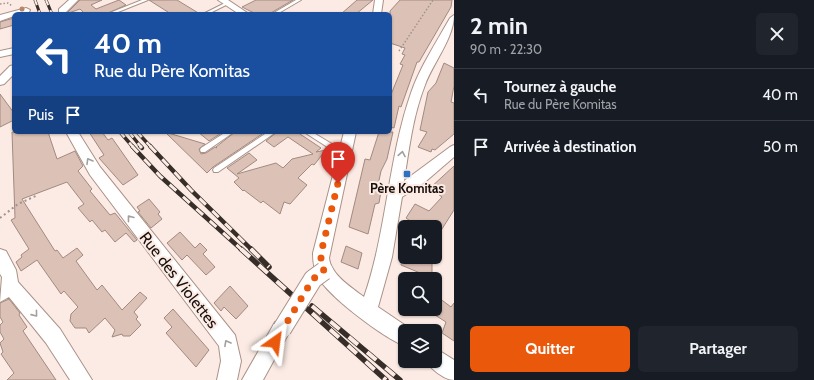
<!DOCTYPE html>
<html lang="fr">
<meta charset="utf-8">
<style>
:root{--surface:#171b24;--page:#20242c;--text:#f1f3f6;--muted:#9ea1a6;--line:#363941;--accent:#ea580c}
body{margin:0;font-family:Cabin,sans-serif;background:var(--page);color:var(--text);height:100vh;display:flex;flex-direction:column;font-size:15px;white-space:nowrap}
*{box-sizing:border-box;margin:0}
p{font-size:13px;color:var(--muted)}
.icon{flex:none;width:22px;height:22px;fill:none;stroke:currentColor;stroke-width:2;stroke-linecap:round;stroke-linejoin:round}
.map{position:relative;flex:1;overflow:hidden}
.sheet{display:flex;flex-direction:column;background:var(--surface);width:360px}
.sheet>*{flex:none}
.banner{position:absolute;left:12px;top:12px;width:380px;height:122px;border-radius:6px;box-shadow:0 1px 3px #0004;background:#1a4fa0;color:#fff;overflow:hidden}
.controls{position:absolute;left:398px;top:220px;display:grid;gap:8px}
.controls a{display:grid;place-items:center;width:44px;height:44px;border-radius:6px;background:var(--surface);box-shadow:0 1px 3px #0004;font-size:20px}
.pin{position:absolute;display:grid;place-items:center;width:34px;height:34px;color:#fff;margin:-41px -17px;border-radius:50% 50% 50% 0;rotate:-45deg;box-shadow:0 0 4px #0007}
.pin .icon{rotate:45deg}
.me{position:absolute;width:44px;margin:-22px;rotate:31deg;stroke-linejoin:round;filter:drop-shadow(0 0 3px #0008)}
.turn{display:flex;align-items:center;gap:14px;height:84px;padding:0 16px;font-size:18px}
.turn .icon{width:52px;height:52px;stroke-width:2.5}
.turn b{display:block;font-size:28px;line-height:34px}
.then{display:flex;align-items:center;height:38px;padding:0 16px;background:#0003;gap:8px;font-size:15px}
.round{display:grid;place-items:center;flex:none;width:42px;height:42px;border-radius:6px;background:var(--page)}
.summary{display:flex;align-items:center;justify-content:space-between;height:68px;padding:0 16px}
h1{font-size:24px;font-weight:700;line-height:30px}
.primary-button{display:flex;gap:8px;margin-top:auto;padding:8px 16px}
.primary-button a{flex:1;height:46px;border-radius:6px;background:var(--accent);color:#fff;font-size:16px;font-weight:700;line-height:46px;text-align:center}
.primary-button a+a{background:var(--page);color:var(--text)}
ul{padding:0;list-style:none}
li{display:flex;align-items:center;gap:12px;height:52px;padding:0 16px;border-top:1px solid var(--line)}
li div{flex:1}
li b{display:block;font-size:15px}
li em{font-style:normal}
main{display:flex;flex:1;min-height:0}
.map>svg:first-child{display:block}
</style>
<main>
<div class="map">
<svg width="454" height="380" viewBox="0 0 454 380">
<rect width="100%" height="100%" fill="#fbebe4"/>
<path fill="#dbc1b6" stroke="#a38a80" d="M80 0H102L91 5 96 9 119 0 126 5 106 14H85L80 9 66 14Z
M149 0H177L200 14H171Z
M256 0H293L269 14H256L242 7Z
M357 0H373L356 14H341Z
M400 0H452L451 7 419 62H417L401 107 399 106 394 128 390 127V97L403 65 400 64 405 55 402 54 405 48 390 43V11Z
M14 18V25L0 29V22Z
M444 63 454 68V86L451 102 454 103V134L435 150 432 149 431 152 418 147 427 132 420 130 428 92 436 83Z
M0 94 14 113V120L0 127Z
M12 132H48L57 159 75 151 83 166 78 171 92 189 90 191 110 215 115 213 137 240 134 242 126 233 115 242 105 230 102 232 92 220 90 222 78 208 84 204 67 182 22 199 55 251 57 250 63 258 77 248 83 255 76 261 97 290 102 285 122 310 140 292 147 298 134 312 138 317 136 319 141 325 130 336H123L122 334 112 337 115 330 105 318 89 333 86 328H75L70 321 71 314 78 307 64 291 61 294 37 260 21 271 16 262 22 257 21 255 29 249 11 220 15 218Z
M89 132H102L108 140 112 138 138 175 123 185 99 158 104 155Z
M165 132 205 144 199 149 201 154 206 153 215 147 217 148 216 147 235 132H265L213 167 207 173Z
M198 132H223L209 141Z
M277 132H297L321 148 316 152 326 150 314 165 312 164 298 178 307 185 290 204 284 202 280 214 263 201 261 203 244 190 243 191 234 182 239 178 227 168 249 153 257 160 237 174 276 163 283 168 292 159 313 154 288 137 274 147 266 141Z
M379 132H393L387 159 381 171 377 190 381 191 379 203 375 204 368 234 349 227 365 159 370 160Z
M454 166V210L435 240V227H419L406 218 415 204 429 211 442 197 430 188Z
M149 199 160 212 158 214 162 219 151 228 138 212 140 211 137 207Z
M180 232 195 248 200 243 207 250 203 254 215 267 206 275 187 255 182 260 167 243Z
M346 246 362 253 358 269 341 262Z
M402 257H416L432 263V278L401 265Z
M230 286 248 306 236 319 224 307 221 311 214 303Z
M435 295 451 307 454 303V341L442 333 446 322 435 315Z
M9 299 20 313 19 315 27 327 23 331 56 380H7L14 373 1 354 3 352 0 343 4 339 0 332V325L3 322 0 317V303Z
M173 309 209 350 196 367 166 333 172 327 164 318Z"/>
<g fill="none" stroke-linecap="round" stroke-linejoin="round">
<g stroke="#ab9287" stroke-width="2">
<path id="lane" d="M142 0H148L113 14H107Z
M296 0H301L277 14H272Z
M227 2 230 3 208 14H203Z
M226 132H234L205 152H201L200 150 201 148Z
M268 132H276L218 172H214L213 170 214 168Z
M304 132H312L347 153 348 155 347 157H343Z"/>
</g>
<g stroke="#ab9287" stroke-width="2">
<path id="street" d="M69 0H78L65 13H59V9Z
M218 0H228L249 14H239Z
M375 0H383L381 14H373Z
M26 8 30 10 29 12 14 14V16L0 21V15Z
M454 15C454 38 433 63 425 85 413 115 409 149 404 181L450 147 454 145V157L425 182 402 197 392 257 378 307 412 330 405 331V346C384 338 329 297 318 277 314 270 313 261 313 253L344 132H356L329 258C331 275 351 287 364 297 387 231 388 159 411 93 420 67 436 43 450 18Z
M14 48V54L0 57V51Z
M14 65V74L4 84 0 85V76L10 66Z
M66 132H78L100 167 235 335 241 361 237 380H217L221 361 219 346 90 175Z
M0 249 6 251 16 270 18 282 60 329 92 380H70L46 343 9 297 0 302 2 277 0 274Z
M282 320 289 322 291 329 263 380H242L275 322Z
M435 348 454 360V380C445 380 430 369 427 361H435Z"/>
</g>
<path stroke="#a0938d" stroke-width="1.5" stroke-dasharray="1.5 2" stroke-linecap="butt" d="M0 4 8 3 12 6
M399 51 433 0"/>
<path stroke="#a0938d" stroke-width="2" stroke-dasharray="2 3" stroke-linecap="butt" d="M0 218 18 204 38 195"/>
<use href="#lane" fill="#fff" fill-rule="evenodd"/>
<use href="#street" fill="#fff" fill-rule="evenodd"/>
<g stroke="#382e29" stroke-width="3">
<path id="rail-far3" d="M35 0 40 14
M46 0 52 14"/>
</g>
<g stroke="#382e29" stroke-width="3.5">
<path id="rail-far2" d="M120 132 133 147
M129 132 141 147
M137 132 151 147"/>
</g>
<g stroke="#382e29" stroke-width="4.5">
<path id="rail-far1" d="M132 146 160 176 242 250
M140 146 142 148
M150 146 191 190 252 250"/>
</g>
<g stroke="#382e29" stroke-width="5.5">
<path id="rail" d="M241 249 386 380
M251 249 269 267
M312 306 400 380"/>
</g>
<use href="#rail-far3" stroke="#fbebe4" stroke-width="2" stroke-dasharray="5.5" stroke-linecap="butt"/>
<use href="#rail-far2" stroke="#fbebe4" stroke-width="2.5" stroke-dasharray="7" stroke-linecap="butt"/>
<use href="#rail-far1" stroke="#fbebe4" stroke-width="3" stroke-dasharray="9" stroke-linecap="butt"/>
<use href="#rail" stroke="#fbebe4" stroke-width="4" stroke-dasharray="12" stroke-linecap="butt"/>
<g stroke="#ab9287" stroke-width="20" stroke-linecap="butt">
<path id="street-bridge" d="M282 329 313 279 324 271"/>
</g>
<use href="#street-bridge" stroke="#fff" stroke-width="18"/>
</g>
<circle fill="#ba8668" cx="22" cy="9" r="2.5"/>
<defs><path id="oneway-chevron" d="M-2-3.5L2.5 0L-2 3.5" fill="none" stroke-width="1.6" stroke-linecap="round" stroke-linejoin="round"/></defs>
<g stroke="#a39f9d">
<use href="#oneway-chevron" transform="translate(402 154) rotate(-80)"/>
<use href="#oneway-chevron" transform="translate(89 161) rotate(-120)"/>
<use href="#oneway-chevron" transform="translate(130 218) rotate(-128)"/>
<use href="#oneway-chevron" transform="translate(35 314) rotate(51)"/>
<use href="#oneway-chevron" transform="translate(227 343) rotate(-119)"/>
</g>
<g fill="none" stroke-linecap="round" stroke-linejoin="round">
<path stroke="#ea580c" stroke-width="7" stroke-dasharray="0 12.6" d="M275 342 313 279 324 271 321 263V253L338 183"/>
</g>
<rect fill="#2c72c3" stroke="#fbebe4" stroke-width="1.5" x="403" y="170" width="8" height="8" rx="2"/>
<g text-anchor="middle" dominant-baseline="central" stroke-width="4" stroke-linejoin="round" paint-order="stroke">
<g font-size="13" font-weight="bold" fill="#180f0b" stroke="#fbebe4">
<text x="407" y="188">Père Komitas</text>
</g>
<g font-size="16" fill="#180f0b" stroke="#fbebe4">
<text transform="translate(179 280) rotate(52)">Rue des Violettes</text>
</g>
</g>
</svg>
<div class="controls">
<a><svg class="icon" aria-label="sound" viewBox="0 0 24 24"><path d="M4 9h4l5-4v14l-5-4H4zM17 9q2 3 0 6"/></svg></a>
<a><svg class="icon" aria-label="search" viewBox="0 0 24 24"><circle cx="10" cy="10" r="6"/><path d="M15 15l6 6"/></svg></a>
<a><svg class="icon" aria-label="layers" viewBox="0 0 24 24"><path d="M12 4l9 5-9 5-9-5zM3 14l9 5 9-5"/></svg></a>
</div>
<div class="pin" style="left:338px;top:183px;background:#d93025"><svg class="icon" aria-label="arrive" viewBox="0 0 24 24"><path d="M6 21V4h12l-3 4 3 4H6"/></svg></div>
<svg class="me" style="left:275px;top:342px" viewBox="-20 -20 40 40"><path d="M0-17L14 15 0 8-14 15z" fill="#ea580c" stroke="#fff" stroke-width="4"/></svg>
<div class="banner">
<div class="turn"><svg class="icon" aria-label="left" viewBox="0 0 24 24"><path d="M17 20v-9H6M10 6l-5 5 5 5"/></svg><div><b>40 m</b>Rue du Père Komitas</div></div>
<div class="then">Puis<svg class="icon" aria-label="arrive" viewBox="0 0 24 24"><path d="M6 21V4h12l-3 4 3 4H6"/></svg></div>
</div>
</div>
<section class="sheet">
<div class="summary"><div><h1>2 min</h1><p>90 m · 22:30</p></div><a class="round"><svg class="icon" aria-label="close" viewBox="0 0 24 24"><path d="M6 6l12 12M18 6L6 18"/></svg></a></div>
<ul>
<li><svg class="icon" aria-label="left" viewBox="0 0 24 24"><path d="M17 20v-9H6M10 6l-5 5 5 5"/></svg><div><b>Tournez à gauche</b><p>Rue du Père Komitas</p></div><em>40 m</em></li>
<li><svg class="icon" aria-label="arrive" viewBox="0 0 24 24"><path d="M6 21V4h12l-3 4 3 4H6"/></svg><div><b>Arrivée à destination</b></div><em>50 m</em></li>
</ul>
<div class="primary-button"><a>Quitter</a><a>Partager</a></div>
</section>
</main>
